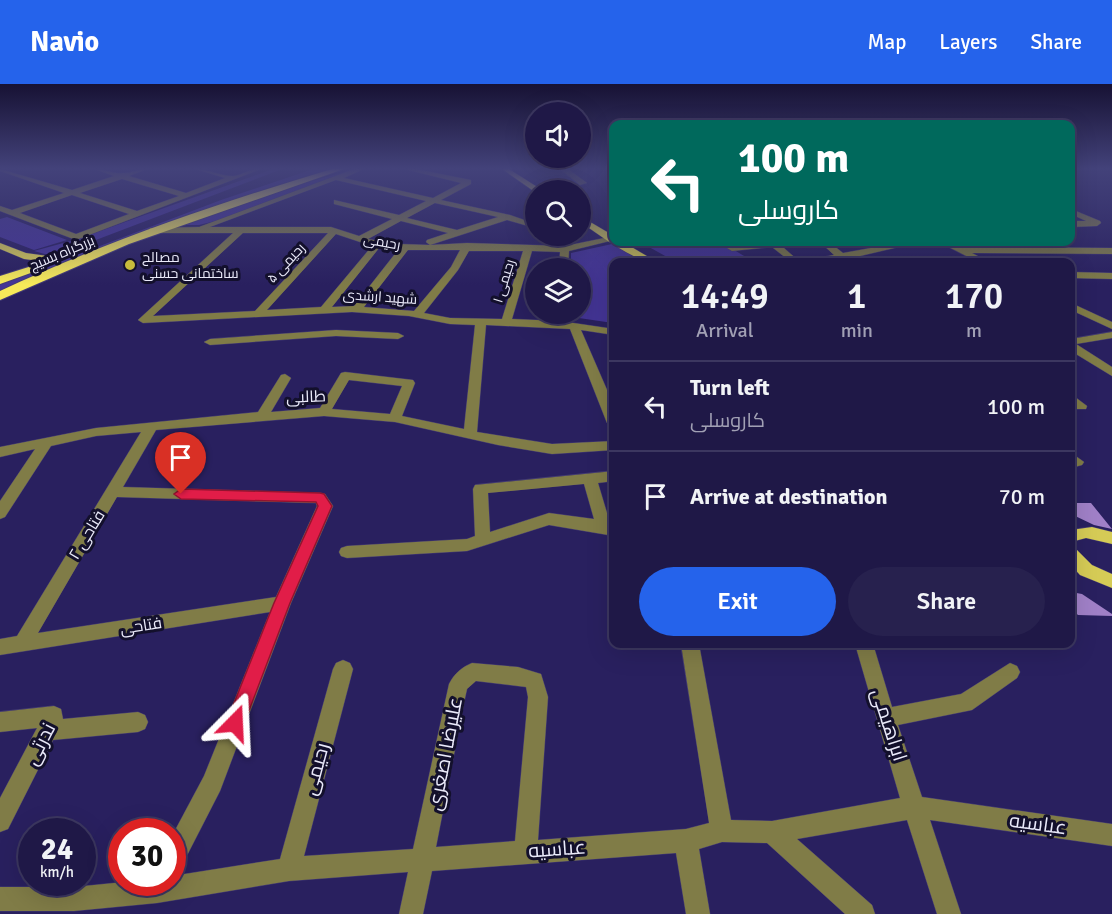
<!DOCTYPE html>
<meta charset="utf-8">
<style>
:root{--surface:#1f1847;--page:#27214e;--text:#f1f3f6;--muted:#a1a0b4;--line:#3c3760;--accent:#2563eb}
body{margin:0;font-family:Signika,Cairo,sans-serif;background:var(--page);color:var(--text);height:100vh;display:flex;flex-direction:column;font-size:22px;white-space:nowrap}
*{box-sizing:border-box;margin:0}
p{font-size:20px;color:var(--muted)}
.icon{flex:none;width:33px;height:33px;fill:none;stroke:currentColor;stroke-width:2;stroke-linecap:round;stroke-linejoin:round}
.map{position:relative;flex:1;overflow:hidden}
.side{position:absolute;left:609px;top:174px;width:466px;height:390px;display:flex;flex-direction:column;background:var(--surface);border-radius:12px;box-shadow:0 6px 24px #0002,0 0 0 2px var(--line)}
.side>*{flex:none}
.hud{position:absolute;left:609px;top:36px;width:466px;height:126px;border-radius:12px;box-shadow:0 6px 24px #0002,0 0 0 2px var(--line);background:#00695c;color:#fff;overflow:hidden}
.tools{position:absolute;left:525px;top:18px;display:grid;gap:12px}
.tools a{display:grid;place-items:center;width:66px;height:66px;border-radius:50%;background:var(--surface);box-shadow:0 6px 24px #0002,0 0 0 2px var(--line);font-size:30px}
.speed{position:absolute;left:18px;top:734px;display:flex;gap:12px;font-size:30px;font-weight:700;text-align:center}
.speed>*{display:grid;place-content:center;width:78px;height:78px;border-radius:50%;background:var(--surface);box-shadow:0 6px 24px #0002,0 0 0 2px var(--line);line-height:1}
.speed small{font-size:15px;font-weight:400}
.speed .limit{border:9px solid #d22;background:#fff;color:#111}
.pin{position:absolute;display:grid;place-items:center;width:51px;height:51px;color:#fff;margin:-62px -26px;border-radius:50% 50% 50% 0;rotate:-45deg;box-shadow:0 0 6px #0007}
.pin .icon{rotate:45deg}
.me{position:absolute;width:66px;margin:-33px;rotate:21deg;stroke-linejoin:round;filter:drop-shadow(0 0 4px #0008)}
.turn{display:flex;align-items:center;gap:21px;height:126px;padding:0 30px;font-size:27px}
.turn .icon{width:78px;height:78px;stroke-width:2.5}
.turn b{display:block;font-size:42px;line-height:51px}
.eta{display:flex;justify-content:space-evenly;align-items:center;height:102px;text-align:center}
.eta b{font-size:36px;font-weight:600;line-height:42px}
.primary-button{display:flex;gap:12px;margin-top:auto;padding:12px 30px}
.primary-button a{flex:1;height:69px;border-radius:36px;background:var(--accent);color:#fff;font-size:24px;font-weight:600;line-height:69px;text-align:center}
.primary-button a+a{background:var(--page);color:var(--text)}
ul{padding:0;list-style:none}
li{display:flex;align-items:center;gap:18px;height:90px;padding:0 30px;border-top:2px solid var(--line)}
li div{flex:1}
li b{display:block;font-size:22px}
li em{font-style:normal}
header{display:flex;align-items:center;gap:36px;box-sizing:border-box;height:84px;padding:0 30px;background:var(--accent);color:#fff}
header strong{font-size:28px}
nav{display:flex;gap:33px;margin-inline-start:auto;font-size:21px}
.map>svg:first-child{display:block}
</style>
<header>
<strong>Navio</strong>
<nav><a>Map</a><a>Layers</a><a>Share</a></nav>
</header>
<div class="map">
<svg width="1112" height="830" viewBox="0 0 1112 830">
<rect width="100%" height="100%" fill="#29205f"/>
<path fill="#443596" d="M273 85H282L67 167 48 171 34 167 78 155Z
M313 85H333C218 116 109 161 0 208V200L221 116Z
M356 85 215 137 199 141H181L292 102Z
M7 133 67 156 34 166 0 153V135Z
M640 158H721L754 178H676Z
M612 160 643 178H614L613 239 572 233 570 230H580V184H571V169Z"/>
<path fill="#a080c7" d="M1071 419H1091L1112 445 1094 441 1071 430Z
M1071 508 1082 510 1112 530V532L1078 531 1071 524Z"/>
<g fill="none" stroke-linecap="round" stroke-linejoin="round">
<g stroke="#443c75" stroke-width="1">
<path id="minor" d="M0 85 72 106 114 92 94 85C103 85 114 90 123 89 132 89 138 85 147 85L129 92 186 109 225 94 195 85C207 85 221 92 233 92 243 91 250 84 261 85L76 156 0 127V122L12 126 64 109 0 87ZM122 95 179 112 137 127 80 109ZM72 111 129 130 76 150 20 129Z
M354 85H364L344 94 433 114 461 99 404 85H416L471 96V100L441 116 510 131 536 140V148L528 142 507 136 430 161 467 159 565 162 614 152V156L569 167 568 184H559L560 168 532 167 512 235 560 237 614 245V251L581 246 614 322V343L607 339 570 245 486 241 477 348 552 360 614 357V366L552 370 498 361 395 338 324 332 156 346 123 403 320 409 325 410 333 422 291 519 220 707 180 785 172 789V752L204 692 270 528 0 571V555L17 552 141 348 96 352 51 362 5 433 0 435V417L35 365 0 373V363L96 344 258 328 281 291 285 290 291 294 271 328 320 324 341 289 345 288 413 296 415 299 402 332 464 345 475 241 450 240 409 232 352 228 143 239 138 236 233 149H153L149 146 150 144 199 143ZM336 96 426 117 399 131 334 116V120L392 135 359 152 331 143H210ZM435 119 498 133 457 146 407 134ZM401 137 448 149 427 156 426 158 430 161 399 160 368 155ZM243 149H328L255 227 153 232ZM336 150 372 162 321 223 267 226ZM380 163 398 166 354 222 332 223ZM408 166H460L451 183 414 227 364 223ZM469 167H523L502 235 450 234 424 229 458 186ZM349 296 402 302 390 330 332 325ZM117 413 316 419 317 422 276 513 38 549Z
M560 85H568L587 99 580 101Z
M1071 125 1100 137 1101 139 1097 142 1071 143V137H1086L1071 130Z
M777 158 800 178H791L772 163 732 167 727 164 732 161Z
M820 158H829L843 169 904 158H920L843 176 805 178 806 176 834 171Z
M939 158H949L961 163 1112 164V170L972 169 989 178H978Z
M1071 188 1112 189V195L1071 194Z
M1071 219 1112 238V245L1071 226Z
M336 246 398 249 404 252 398 255 336 252 210 261 204 258 210 255Z
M1112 248V254L1076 260 1112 283V292L1071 267V255Z
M1071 310 1087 322 1086 325H1076L1071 320Z
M1077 373 1084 378 1082 381 1071 384V374Z
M614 387V397L598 399 610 439 614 440V452L549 441 467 467 347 474 341 472 339 468 341 464 347 462 467 455 475 452 473 405 475 401ZM584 400 594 435 549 429 490 448 488 409Z
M681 560H699L731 736 772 737 900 714 855 560H873L892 623 961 610 1010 579 1017 582 1020 588 1017 594 972 626 898 641 922 713 1112 740V762L930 736 961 830H937L907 736 797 755 872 821 875 830H845L767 759 722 758 699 765 710 830H686L676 769 432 787 423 830H399L408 788 289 797 157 819 74 827H0V803H74L124 798H172V792L280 775 333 585 336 579 343 576 350 579 353 585 304 772 413 765 449 600C454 590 462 583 472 579L518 583 541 590 548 613 538 756 686 745 709 739ZM476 597 526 603 528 613 515 757 436 763 465 614 467 605Z
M54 622 61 625 63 635 138 628 145 631 148 638 145 645 138 648 53 656 8 745 0 748V714L37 644 0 648V628Z"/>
</g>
<g stroke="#443c75" stroke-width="1">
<path id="major" d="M502 85H509L542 106 535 108Z
M580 132 614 152V158H623L657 178C636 180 599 150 580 138Z
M0 159 26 169 55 173 60 176 55 179 24 175 0 165Z
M1092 443 1112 448V460L1086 454 1071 458V446Z
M1071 465 1077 466 1092 481 1112 490V504L1080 491 1071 481Z"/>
</g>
<g stroke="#443c75" stroke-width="2">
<path id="highway" d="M332 85H344L129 160 0 216V207C107 157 219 119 332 85Z
M35 181 39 182V186L0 200V192Z"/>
</g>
<use href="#minor" fill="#807c47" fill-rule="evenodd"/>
<use href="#major" fill="#d5cb56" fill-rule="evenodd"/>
<use href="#highway" fill="#f7ea59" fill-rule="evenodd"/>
</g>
<linearGradient id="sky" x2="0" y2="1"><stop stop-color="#171234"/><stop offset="0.42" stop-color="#43427a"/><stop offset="1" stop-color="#43427a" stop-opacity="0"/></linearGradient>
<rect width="1112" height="201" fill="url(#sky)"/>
<path fill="#e11d48" stroke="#92132f" stroke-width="1.5" d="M181 405 320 409 324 410 332 422 290 519 242 645 235 648 229 645 226 639 274 519 318 422 316 418 181 415 174 410Z"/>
<circle fill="#c7bb3c" stroke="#13102c" stroke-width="2" cx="130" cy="181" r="6"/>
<g text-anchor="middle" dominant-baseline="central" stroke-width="6" stroke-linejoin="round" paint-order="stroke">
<g font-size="14" fill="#eaeafa" stroke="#13102c">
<text transform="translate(382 158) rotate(10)">رحیمی</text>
<text transform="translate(62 169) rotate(-23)">بزرگراه بسیج</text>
<text transform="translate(286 179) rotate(-47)">رحیمی ۵</text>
<text transform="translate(504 197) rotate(-73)">رحیمی ۱</text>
<text transform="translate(380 213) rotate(4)">شهید ارشدی</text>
</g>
<g font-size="14" fill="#eaeafa" stroke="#13102c" text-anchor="start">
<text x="142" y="173">مصالح<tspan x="142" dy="16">ساختمانی حسنی</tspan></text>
</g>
<g font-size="16" fill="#eaeafa" stroke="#13102c">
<text transform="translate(306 313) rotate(-2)">طالبی</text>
<text transform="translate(87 451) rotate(-59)">فتاحی ۲</text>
<text transform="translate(141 542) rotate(-9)">فتاحی</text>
</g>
<g font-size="20" fill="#eaeafa" stroke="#13102c">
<text transform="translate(889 641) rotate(72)">ابراهیمی</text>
<text transform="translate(40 660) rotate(-63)">ندرتی</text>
<text transform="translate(445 670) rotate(-79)">علیرضا اصغری</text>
<text transform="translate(316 685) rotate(-75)">رحیمی</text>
<text transform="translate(1038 740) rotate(8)">عباسیه</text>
<text transform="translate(557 765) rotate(-4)">عباسیه</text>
</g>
</g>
</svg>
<div class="tools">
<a><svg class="icon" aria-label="sound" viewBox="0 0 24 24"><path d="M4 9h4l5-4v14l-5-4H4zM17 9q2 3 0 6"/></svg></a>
<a><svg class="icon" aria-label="search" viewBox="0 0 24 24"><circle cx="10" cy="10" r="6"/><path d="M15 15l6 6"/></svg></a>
<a><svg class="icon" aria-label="layers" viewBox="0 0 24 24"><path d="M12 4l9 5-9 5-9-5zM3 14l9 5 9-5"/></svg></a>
</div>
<div class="speed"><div>24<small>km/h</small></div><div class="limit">30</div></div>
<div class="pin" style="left:181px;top:410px;background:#d93025"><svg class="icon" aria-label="arrive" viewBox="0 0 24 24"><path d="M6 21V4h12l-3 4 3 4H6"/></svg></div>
<svg class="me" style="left:235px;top:639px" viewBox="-20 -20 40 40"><path d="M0-17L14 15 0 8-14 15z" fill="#e11d48" stroke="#fff" stroke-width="4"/></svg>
<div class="hud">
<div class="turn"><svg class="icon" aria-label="left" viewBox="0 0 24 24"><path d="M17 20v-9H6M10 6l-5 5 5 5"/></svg><div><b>100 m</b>کاروسلی</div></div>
</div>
<section class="side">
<div class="eta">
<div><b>14:49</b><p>Arrival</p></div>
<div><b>1</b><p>min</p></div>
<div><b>170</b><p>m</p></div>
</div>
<ul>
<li><svg class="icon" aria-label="left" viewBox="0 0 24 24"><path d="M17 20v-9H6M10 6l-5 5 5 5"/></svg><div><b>Turn left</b><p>کاروسلی</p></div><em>100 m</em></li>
<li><svg class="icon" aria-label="arrive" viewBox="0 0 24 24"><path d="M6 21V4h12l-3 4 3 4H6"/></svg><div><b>Arrive at destination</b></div><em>70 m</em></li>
</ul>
<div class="primary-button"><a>Exit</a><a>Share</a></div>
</section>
</div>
